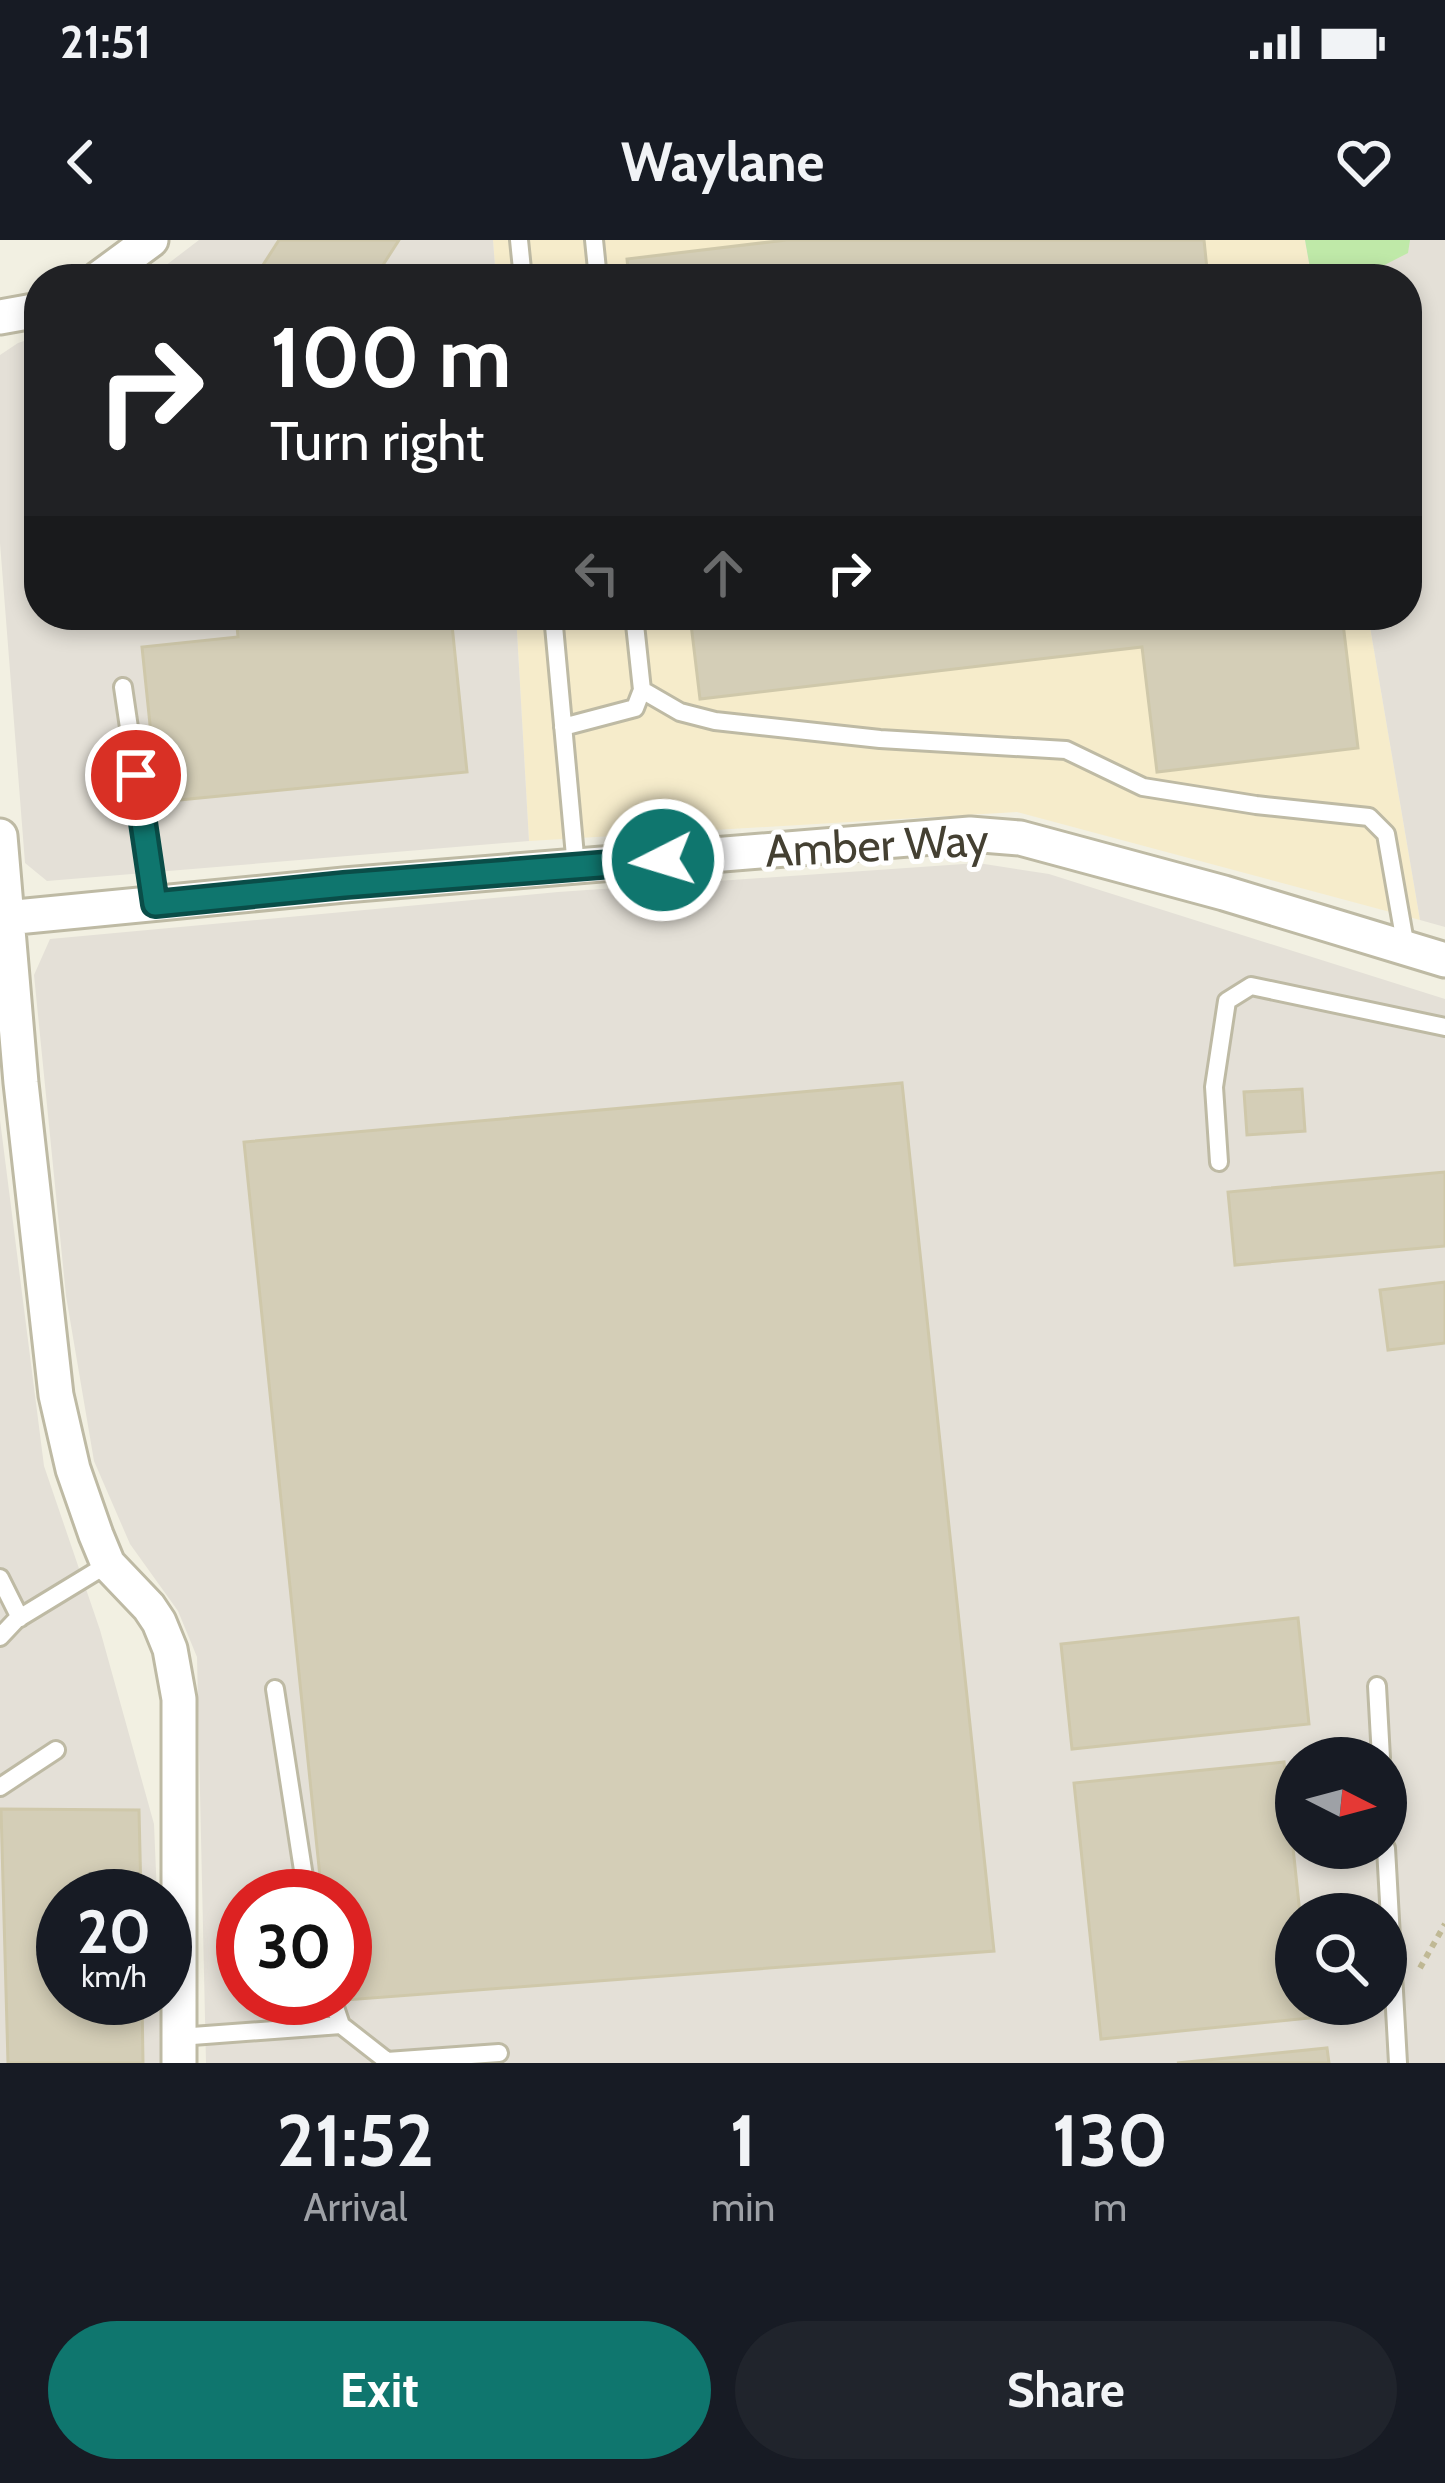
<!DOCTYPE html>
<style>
:root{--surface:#171b24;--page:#20242c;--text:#f1f3f6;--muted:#9ea1a6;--accent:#0f766e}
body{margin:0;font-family:Cabin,sans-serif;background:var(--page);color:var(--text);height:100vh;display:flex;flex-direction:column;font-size:45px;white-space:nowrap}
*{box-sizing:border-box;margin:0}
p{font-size:39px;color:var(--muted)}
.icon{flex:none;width:66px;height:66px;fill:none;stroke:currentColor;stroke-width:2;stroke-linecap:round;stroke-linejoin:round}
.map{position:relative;height:1823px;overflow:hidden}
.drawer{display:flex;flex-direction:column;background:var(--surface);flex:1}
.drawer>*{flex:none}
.banner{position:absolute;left:24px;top:24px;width:1398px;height:366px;border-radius:48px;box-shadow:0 6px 18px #0003;background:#202124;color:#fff;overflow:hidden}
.needle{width:78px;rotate:96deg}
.controls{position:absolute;left:1275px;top:1497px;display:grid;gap:24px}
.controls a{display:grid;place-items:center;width:132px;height:132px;border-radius:50%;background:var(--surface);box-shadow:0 6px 18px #0003;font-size:60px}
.speed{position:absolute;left:36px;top:1629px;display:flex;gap:24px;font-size:60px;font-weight:700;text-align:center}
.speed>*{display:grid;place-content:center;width:156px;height:156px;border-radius:50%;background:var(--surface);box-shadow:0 6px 18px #0003;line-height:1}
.speed small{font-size:30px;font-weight:400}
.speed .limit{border:18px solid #d22;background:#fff;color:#111}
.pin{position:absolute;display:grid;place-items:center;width:102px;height:102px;color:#fff;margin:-51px;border:6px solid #fff;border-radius:50%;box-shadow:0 3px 12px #0007}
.me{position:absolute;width:132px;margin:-66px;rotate:265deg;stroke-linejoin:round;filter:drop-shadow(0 0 9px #0008)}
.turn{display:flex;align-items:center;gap:42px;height:252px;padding:0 48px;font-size:54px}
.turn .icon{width:156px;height:156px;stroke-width:2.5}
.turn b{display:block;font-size:84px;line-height:102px}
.lanes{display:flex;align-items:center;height:114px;padding:0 48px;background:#0003;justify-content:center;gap:60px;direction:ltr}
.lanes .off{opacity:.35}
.eta{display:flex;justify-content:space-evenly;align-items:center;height:204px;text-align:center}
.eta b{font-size:72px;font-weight:700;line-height:84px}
.button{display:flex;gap:24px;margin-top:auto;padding:24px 48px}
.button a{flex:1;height:138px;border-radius:72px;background:var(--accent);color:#fff;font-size:48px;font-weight:700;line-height:138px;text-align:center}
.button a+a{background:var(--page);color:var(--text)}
.status{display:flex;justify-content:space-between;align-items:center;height:84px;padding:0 60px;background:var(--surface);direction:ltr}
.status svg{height:33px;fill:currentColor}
header{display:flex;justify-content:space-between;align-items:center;height:156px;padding:0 48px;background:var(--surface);font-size:54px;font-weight:700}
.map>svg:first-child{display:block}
</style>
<div class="status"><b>21:51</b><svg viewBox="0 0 49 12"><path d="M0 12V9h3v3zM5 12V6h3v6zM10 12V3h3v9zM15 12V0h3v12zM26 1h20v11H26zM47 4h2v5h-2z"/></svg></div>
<header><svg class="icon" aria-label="back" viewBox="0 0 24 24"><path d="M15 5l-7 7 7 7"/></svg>Waylane<svg class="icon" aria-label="heart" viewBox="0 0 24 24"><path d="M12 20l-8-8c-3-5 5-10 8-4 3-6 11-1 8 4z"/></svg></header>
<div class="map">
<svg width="1445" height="1823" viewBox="0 0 1445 1823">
<rect width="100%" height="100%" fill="#f2f0e2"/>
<path fill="#f6eccb" d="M493 0H1305L1312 39H496Z
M516 375H1368L1420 680 1017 572 529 601Z"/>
<path fill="#e4e0d7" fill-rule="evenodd" d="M199 0H493L496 39H148Z
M1305 0H1445V687L1420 680 1368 375H1407V39H1312Z
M39 96V375H516L529 601 47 641 25 623 0 303V115L18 103Z
M978 623 1049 634 1445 759V1823H206L197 1417 178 1371 130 1304 94 1221 66 1056 34 735 50 699 558 652ZM1296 1518H1386V1608H1296ZM243 1656H345V1758H243ZM1296 1674H1386V1764H1296Z
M0 880 44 1226 100 1390 154 1584 157 1656H63V1758H160L162 1823H0Z"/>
<path fill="#bfe9a8" d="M1305 0H1410L1408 13 1357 39H1312Z"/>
<path fill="#d4ceb7" stroke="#cfc8aa" stroke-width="3" d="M279 0H399L374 39H254Z
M786 0H1204L1208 39H629L627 19Z
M236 375H361L362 382 451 375 467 532 158 562 142 407 238 397Z
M668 375H1342L1358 508 1157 532 1142 407 700 459 691 384 669 387Z
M902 843 994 1711 333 1761V1758H345V1656H322L244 902Z
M1302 849 1305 891 1247 895 1244 852Z
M1445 932V1006L1235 1025 1228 952Z
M1445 1042V1103L1388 1110 1380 1050Z
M1298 1378 1309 1484 1072 1509 1061 1404Z
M1284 1522 1300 1674H1296V1764H1309L1310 1778 1101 1799 1074 1543Z
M1 1569 139 1570 141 1656H63V1758H142L143 1823H8Z
M1327 1808 1329 1823H1177Z"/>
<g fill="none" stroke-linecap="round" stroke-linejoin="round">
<g stroke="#bebaa4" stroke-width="22">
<path id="service" d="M519 0 523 39
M594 0 598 39
M553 375 576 627
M123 447 155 664
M642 450 680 472 715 481 880 499 1066 510 1143 547 1256 565 1369 577 1386 594 1406 708
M563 487 635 468 642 450 634 375
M1219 922 1214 847 1227 761 1251 746 1445 787
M0 1338 20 1378
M0 1397 16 1380 108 1324
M1377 1446 1381 1518
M275 1449 307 1656
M0 1547 56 1510
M1386 1608 1398 1823
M332 1758 341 1785
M179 1797 341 1785 387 1821 499 1813"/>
</g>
<g stroke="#bebaa4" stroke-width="39">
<path id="minor" d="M98 39 151 0
M0 77 39 70
M0 596 21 843 56 1155 73 1229 96 1295 108 1324 149 1367 159 1382 170 1409 179 1459V1823
M6 678 344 645 970 594 1020 598 1224 653 1445 720"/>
</g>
<path stroke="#c0b995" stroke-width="6" stroke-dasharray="6 6" stroke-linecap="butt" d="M1420 1728 1445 1684"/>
<use href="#service" stroke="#fff" stroke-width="16"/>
<use href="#minor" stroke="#fff" stroke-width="33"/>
</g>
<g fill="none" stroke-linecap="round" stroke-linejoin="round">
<g stroke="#0a4d48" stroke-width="30">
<path id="route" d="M136 535 155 664 344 645 663 620"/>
</g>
<use href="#route" stroke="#0f766e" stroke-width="21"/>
</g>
<g text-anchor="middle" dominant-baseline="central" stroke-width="10" stroke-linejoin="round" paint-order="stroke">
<g font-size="45" fill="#444032" stroke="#fff">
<text transform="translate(877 605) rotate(-3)">Amber Way</text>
</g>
</g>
</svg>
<div class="controls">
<a><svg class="needle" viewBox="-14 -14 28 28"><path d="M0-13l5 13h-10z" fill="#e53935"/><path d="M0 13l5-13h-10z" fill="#9ea1a6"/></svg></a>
<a><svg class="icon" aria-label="search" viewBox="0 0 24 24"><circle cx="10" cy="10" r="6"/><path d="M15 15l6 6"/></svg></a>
</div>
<div class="speed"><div>20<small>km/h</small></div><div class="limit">30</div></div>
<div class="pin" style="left:136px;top:535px;background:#d93025"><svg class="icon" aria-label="arrive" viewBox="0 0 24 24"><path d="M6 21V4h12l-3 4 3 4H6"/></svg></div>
<svg class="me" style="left:663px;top:620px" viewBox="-20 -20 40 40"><circle r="17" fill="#0f766e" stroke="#fff" stroke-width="3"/><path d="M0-11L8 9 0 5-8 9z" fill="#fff"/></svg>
<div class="banner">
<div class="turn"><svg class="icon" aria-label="right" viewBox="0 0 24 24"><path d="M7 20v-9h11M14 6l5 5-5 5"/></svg><div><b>100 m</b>Turn right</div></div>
<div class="lanes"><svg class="icon off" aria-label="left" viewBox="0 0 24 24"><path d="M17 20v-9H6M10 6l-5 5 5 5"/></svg><svg class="icon off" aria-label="ahead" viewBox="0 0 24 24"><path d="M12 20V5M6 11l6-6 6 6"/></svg><svg class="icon" aria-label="right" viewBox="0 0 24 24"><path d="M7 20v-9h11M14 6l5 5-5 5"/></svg></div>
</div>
</div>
<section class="drawer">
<div class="eta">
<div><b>21:52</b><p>Arrival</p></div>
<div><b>1</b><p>min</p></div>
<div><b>130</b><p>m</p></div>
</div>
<div class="button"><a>Exit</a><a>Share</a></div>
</section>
